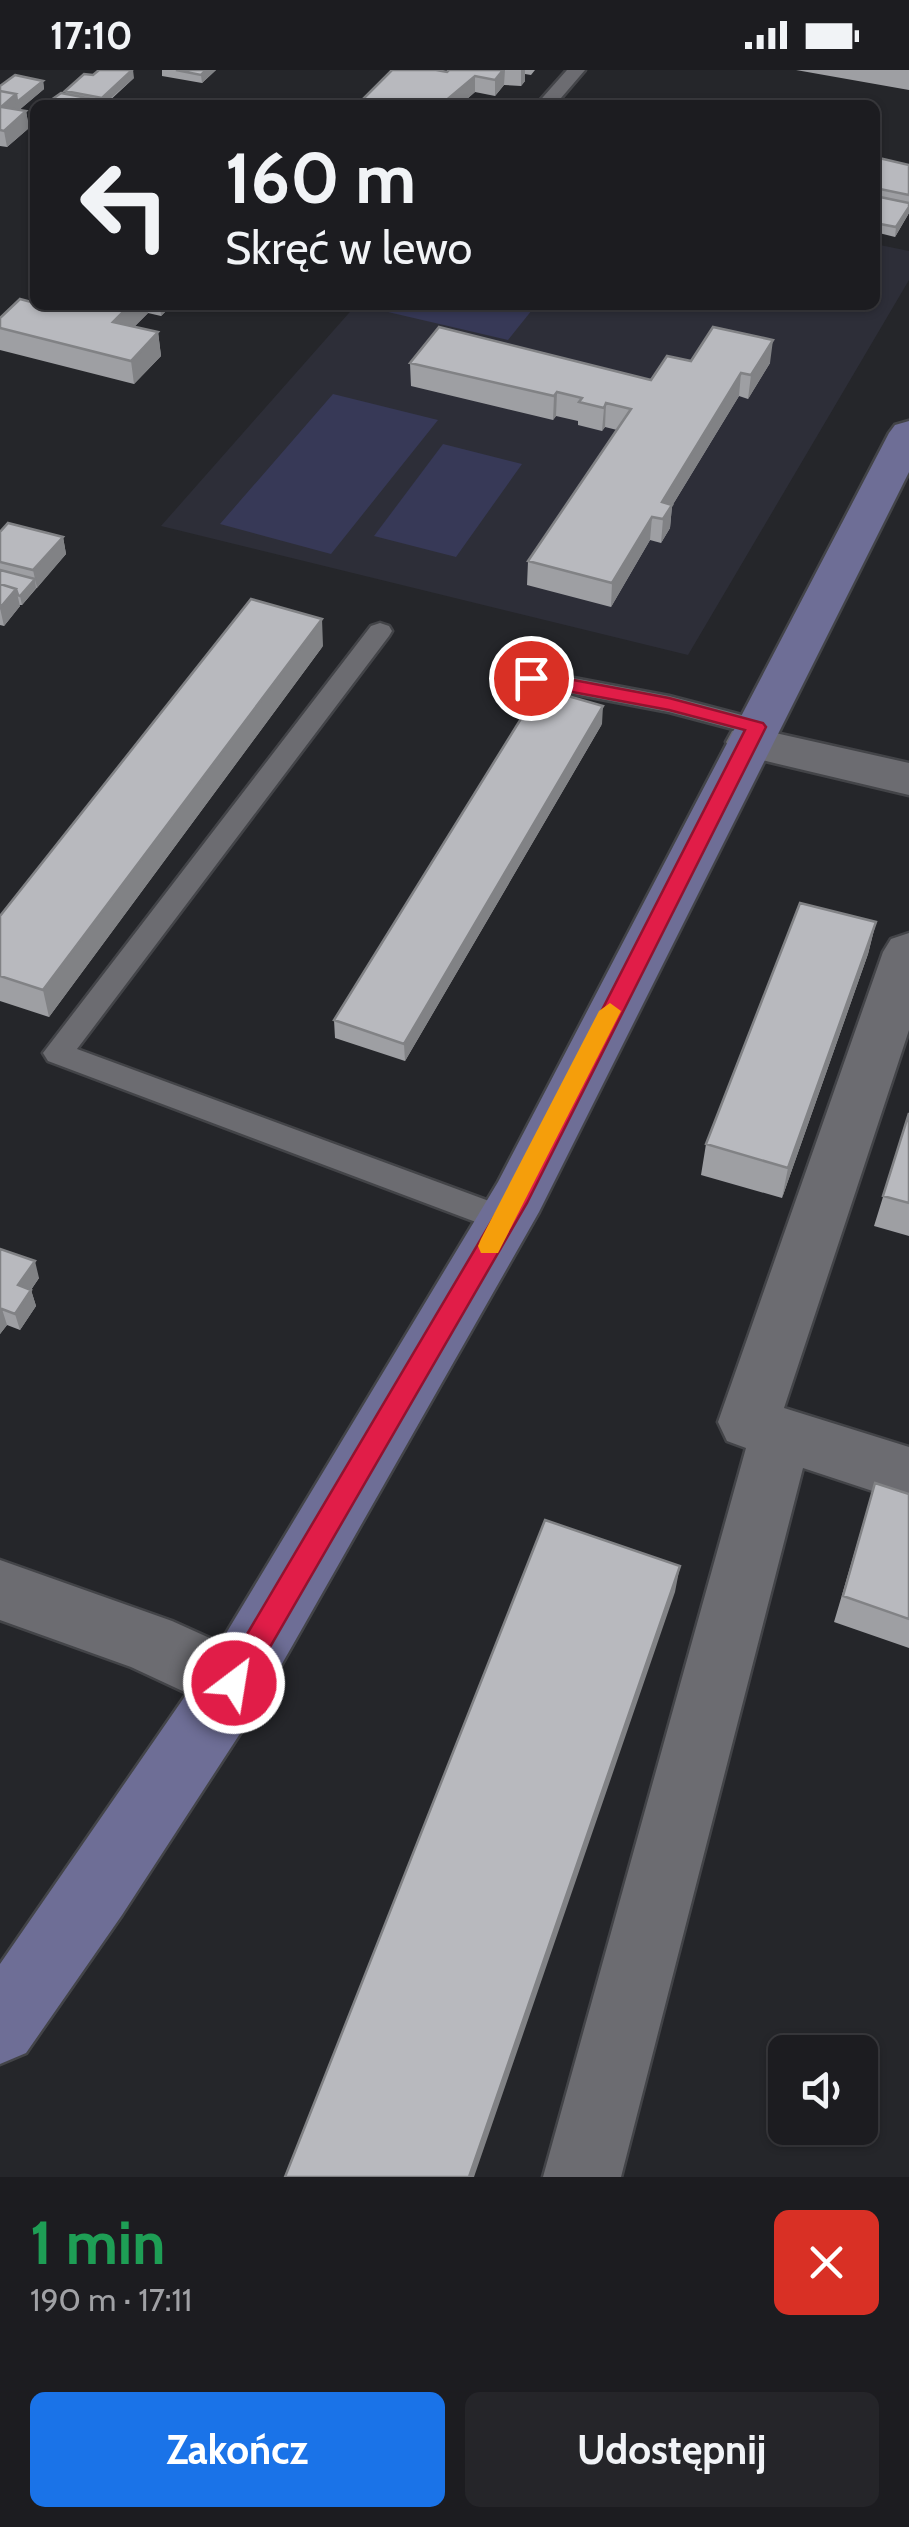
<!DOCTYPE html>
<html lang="pl">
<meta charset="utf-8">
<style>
:root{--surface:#1c1c20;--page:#252529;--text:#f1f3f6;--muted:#a0a1a5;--line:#3a3a3e;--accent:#1a73e8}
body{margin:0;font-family:Cabin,sans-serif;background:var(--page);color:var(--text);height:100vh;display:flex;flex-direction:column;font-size:38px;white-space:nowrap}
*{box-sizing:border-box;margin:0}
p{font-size:32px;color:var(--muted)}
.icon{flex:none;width:55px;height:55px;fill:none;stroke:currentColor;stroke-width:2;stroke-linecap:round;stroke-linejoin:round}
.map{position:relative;height:2107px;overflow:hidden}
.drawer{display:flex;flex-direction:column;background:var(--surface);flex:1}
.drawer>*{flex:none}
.guide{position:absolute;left:30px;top:30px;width:850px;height:210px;border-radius:15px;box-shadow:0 2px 8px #0004,0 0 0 2px var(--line);background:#1c1c20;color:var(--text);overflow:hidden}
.fabs{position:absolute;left:768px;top:1965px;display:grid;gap:20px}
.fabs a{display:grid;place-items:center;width:110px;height:110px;border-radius:15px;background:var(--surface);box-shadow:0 2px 8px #0004,0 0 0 2px var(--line);font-size:50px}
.pin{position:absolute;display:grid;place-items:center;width:85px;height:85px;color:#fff;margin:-42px;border:5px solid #fff;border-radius:50%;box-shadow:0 2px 10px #0007}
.me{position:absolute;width:110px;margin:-55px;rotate:31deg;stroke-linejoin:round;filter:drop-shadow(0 0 8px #0008)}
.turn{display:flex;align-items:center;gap:35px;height:210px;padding:0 30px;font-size:45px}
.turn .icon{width:130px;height:130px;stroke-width:2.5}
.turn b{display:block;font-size:70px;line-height:85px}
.round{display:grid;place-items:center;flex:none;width:105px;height:105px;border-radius:15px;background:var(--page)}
.headline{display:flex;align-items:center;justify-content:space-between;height:170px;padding:0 30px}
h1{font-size:60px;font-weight:700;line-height:75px;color:#1e9e55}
.cta{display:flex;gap:20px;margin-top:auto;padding:20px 30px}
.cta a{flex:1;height:115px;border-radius:15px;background:var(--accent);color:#fff;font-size:40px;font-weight:700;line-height:115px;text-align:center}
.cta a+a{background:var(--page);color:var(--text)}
.status{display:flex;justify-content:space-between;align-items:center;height:70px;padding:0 50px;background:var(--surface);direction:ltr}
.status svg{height:28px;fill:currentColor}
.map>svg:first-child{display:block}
</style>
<div class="status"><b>17:10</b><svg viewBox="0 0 49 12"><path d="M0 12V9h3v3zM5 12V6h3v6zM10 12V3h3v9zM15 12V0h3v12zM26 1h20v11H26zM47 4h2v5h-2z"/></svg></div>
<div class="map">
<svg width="909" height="2107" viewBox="0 0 909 2107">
<rect width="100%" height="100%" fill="#25262a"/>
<path fill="#2d2e38" d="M875 174 909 181V210L688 585 161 456 356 235H875Z"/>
<path fill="#373957" d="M393 235H536L508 270 388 242Z
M333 324 438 350 331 484 220 454Z
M443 374 522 394 456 487 374 466Z"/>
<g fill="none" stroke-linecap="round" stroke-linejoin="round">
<g stroke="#434448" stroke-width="5">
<path id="lane" d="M567 0H585L555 35H536Z
M380 553 389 556 392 561 389 566 77 979 516 1141 521 1150 516 1159 505 1163 48 991 43 983 371 556Z
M531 600 669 626 765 651 769 657 756 665 669 642 522 614 519 608Z"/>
</g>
<g stroke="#434448" stroke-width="5">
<path id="street" d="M749 657 909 693V725L732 683 726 672 732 661Z
M909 863V960L784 1338 909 1377V1433L803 1398 621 2107H543L746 1378 727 1371 718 1352 883 882 891 869Z
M0 1490 172 1551 258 1590 268 1613 258 1636 234 1645 131 1597 0 1550Z"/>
</g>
<g stroke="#434448" stroke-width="5">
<path id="secondary" d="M909 351V402L539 1142 258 1636 122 1845 26 1983 0 1994V1894L210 1590 498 1112 889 363 895 355Z"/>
</g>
<use href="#lane" fill="#6c6c71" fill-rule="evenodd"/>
<use href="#street" fill="#6c6c71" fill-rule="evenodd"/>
<use href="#secondary" fill="#6e6e96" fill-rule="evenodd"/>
</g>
<path fill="#9e9fa3" d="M162 0H216L202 13 162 6Z
M449 0H535L531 5 525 4V11L521 16 504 15 495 26 475 22 460 35H357L447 2Z
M796 0H909V20Z
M134 8 105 35H44L66 24 65 21Z
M43 11 44 19 19 40 26 41 29 58 7 77 0 76V16Z
M875 94 909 95V143L895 167 875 162Z
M50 235H172L161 246 148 243 134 257 158 262 161 286 134 314 0 280V248Z
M691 291 770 293 748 329 739 326 672 436 670 458 661 473 650 470 611 537 527 515 528 491 617 360 605 357 602 361 578 355V351L556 346 553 350 411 316 410 293 651 310Z
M0 462 63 467 66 484 22 535H19L20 536 4 556 0 555Z
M323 576 49 947 0 931V846Z
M602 654 405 991 335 968 334 950Z
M876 852 868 884 782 1128 701 1105 706 1074Z
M909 1043V1166L874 1156Z
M0 1179 39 1208 31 1220 36 1236 20 1260 7 1255 0 1264Z
M875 1413 909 1424V1578L834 1552Z"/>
<path fill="#818285" d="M133 0 134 8 103 35 102 28Z
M206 0H216L202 13 201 5Z
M503 0H505L504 15 495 26V10Z
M521 0H525V11L521 16Z
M475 6V22L460 35H425Z
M43 11 44 19 4 53 1 37 16 24Z
M26 41 29 58 7 77 4 61Z
M909 137V143L895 167 896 157Z
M130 235H147L148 243 116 275 113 252Z
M160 235H172L161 246Z
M158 262 161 286 134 314 131 291Z
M773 270 770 293 748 329 751 305Z
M741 303 739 326 672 436 670 458 661 473 663 449 662 432Z
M557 322 556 346 553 350 554 326Z
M606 333 605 357 602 361 604 338Z
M652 447 650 470 611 537 612 513Z
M63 467 66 484 37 518 33 500Z
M35 509 36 518 22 535 20 526Z
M16 519 20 536 4 556 0 538Z
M322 549 323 576 49 947 43 920Z
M603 636 602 654 405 991 404 974Z
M876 852 868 884 782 1128 788 1098Z
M35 1191 39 1208 23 1231 18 1215Z
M31 1220 36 1236 20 1260 15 1244Z
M2 1239 7 1255 0 1264V1241Z
M680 1496 675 1522 474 2107H469Z"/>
<path fill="#b8b9be" stroke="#818285" stroke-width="2.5" d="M99 0H132L102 28 65 21 84 4 93 5Z
M176 0H206L201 5Z
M392 0H436L447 2 449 0H503L495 10 475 6 443 33 425 35H357Z
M15 5 43 11 17 32 16 24 0 21V16Z
M0 21 16 24 1 37 26 41 4 61 0 60Z
M61 23 98 30 92 35H44Z
M879 88 909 95V125L875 118V94Z
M880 127 909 133V137L896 157 875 153V135Z
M20 229 35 233V235L49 236 130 235 113 252 158 262 131 291 0 258V248Z
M439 257 651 310 667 286 691 291 713 257 773 270 751 305 741 303 662 432 672 435 663 449 652 447 612 513 528 491 631 339 606 333 604 338 579 332 582 328 557 322 554 326 410 293Z
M8 453 63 467 33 500 0 492V462Z
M0 500 35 509 20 526 18 525 16 519 0 514Z
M0 514 16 519 0 538Z
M251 529 322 549 43 920 0 906V846Z
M540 618 603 636 404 974 334 950Z
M800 833 876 852 788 1098 706 1074Z
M909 1043V1133L883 1126Z
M0 1179 35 1191 18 1215 31 1220 15 1244 2 1239 0 1241Z
M875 1413 909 1424V1549L843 1526Z
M545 1450 680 1496 469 2107H285Z"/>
<path fill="#e11d48" stroke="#92132f" stroke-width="2.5" d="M531 602 669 628 763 653 766 657 527 1133 244 1622 234 1626 224 1622 220 1613 224 1603 510 1120 745 660 669 640 524 613V604Z"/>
<path fill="#f59e0b" d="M610 933 621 941 498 1183H481L478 1176 481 1169 599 941Z"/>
</svg>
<div class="fabs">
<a><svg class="icon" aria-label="sound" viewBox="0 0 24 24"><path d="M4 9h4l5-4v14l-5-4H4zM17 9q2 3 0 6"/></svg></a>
</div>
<div class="pin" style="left:531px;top:608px;background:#d93025"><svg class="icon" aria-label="arrive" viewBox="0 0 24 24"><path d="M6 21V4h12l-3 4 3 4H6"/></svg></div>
<svg class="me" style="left:234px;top:1613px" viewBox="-20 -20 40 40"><circle r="17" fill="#e11d48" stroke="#fff" stroke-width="3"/><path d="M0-11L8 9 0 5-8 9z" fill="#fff"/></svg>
<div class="guide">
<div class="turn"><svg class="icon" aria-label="left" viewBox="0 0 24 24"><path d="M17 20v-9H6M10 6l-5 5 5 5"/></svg><div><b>160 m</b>Skręć w lewo</div></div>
</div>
</div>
<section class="drawer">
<div class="headline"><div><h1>1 min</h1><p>190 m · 17:11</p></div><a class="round" style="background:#d93025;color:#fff"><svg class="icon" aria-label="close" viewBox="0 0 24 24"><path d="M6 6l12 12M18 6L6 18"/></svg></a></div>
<div class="cta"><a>Zakończ</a><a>Udostępnij</a></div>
</section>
